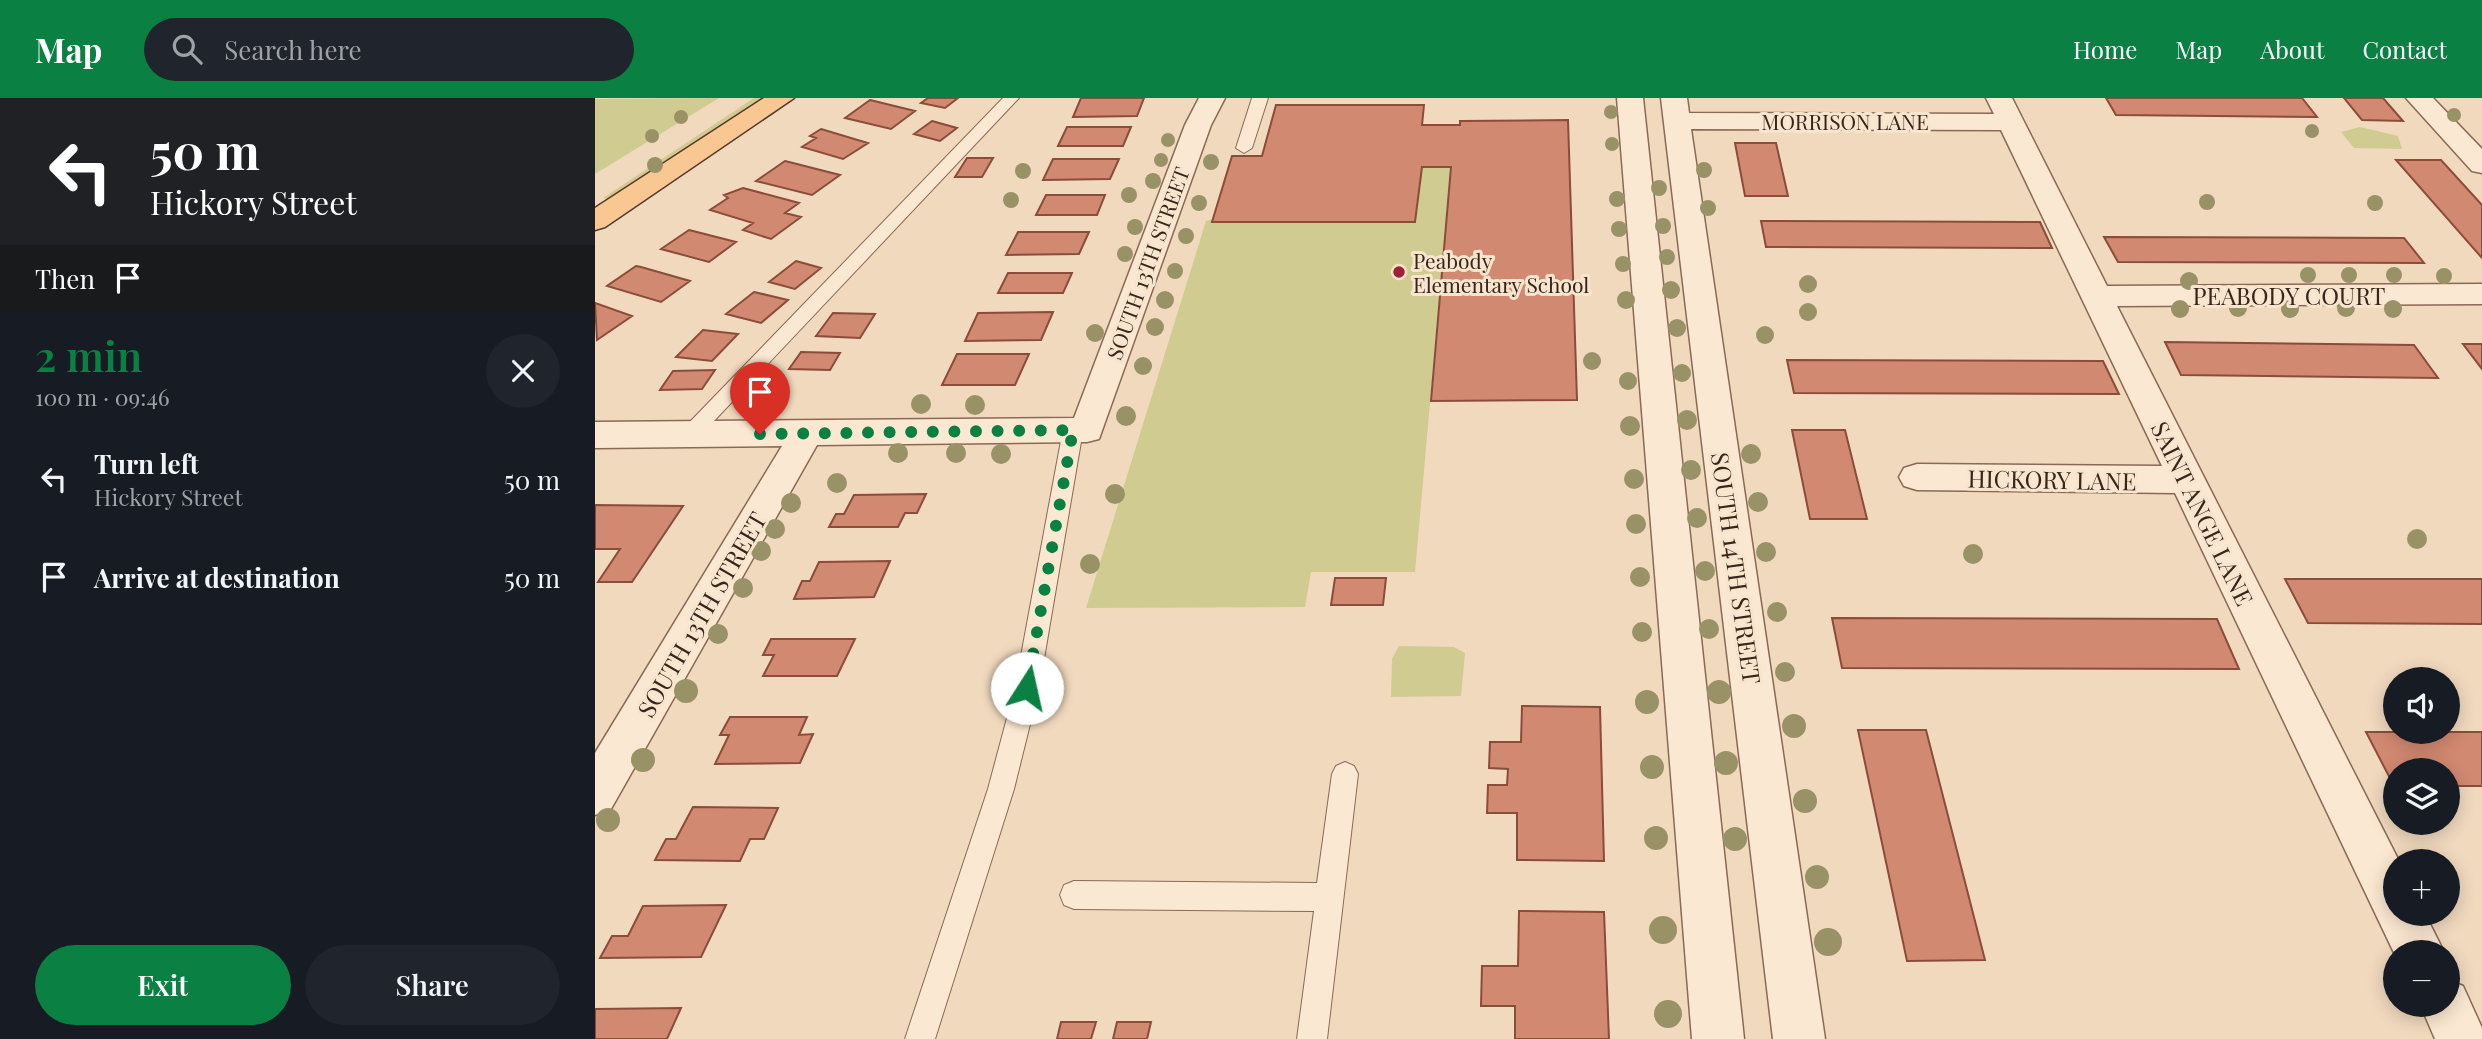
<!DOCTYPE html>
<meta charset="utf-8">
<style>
:root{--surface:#171b24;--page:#20242c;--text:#f1f3f6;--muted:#9ea1a6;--accent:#0b8043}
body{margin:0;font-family:"Playfair Display",serif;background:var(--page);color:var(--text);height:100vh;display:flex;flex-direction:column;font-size:26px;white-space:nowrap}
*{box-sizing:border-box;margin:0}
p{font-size:23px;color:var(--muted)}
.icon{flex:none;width:38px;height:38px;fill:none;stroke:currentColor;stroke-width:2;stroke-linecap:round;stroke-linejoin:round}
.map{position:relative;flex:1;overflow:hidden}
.side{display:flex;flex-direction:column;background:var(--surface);width:595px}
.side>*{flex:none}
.guide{background:#202124;color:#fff;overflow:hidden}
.buttons{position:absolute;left:1788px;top:569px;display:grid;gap:14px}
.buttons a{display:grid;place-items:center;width:77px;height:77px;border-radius:50%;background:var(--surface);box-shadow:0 4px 18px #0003;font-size:35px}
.pin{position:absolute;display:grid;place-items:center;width:60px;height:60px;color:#fff;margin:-72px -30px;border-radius:50% 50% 50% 0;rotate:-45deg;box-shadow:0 0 7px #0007}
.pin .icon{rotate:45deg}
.me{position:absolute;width:77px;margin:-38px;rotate:10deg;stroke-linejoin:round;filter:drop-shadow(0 0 5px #0008)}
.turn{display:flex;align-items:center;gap:24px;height:147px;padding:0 35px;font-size:32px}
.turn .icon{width:91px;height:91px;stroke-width:2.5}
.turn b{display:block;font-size:49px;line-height:60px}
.then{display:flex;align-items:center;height:66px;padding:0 35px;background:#0003;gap:14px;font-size:26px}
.round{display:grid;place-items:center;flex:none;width:74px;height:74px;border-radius:37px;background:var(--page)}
.head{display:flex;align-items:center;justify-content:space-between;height:119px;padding:0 35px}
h1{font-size:42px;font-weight:600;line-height:52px;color:var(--accent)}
.action{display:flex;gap:14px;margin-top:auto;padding:14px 35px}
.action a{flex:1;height:80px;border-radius:42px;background:var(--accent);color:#fff;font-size:28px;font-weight:600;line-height:80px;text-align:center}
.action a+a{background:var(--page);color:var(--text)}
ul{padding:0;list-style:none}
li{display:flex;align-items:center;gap:21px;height:98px;padding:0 35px}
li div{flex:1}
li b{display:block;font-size:26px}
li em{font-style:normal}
header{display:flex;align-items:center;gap:42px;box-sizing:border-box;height:98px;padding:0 35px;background:var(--accent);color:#fff}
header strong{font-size:33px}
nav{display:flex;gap:38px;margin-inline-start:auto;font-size:24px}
.search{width:490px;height:63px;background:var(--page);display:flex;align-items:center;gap:18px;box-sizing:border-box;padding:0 24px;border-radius:38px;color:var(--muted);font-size:26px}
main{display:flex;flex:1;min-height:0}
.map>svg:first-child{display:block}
</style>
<header>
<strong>Map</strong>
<div class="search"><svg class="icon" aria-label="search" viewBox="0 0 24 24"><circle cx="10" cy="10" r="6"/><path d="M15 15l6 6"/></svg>Search here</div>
<nav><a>Home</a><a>Map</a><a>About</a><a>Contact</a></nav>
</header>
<main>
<section class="side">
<div class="guide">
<div class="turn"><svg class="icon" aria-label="left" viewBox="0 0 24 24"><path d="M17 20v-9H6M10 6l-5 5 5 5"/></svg><div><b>50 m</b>Hickory Street</div></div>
<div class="then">Then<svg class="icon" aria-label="arrive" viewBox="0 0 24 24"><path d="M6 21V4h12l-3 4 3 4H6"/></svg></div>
</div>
<div class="head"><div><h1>2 min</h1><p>100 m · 09:46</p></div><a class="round"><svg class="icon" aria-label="close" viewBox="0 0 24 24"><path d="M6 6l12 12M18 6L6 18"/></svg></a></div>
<ul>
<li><svg class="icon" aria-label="left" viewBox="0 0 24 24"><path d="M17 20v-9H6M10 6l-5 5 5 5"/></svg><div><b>Turn left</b><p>Hickory Street</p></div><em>50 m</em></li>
<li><svg class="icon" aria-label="arrive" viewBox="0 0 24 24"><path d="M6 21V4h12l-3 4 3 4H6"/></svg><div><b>Arrive at destination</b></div><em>50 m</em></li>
</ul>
<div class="action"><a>Exit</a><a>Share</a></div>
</section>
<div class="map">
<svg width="1887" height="941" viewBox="0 0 1887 941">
<rect width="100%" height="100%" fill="#f1d9be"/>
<path fill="#d0cc91" d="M124 0 0 76V1Z
M159 0H172L14 101 8 100Z
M1765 29 1803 38 1807 51 1759 50 1746 34Z
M827 69H856L820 474H716L710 509 491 510 611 123Z
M804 548 859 549 870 555 866 598 796 599 797 561Z"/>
<path fill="#d28971" stroke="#8b4c3a" stroke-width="2" d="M333 0H363L350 10 326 5Z
M486 0H549L542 18 478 19Z
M1511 0H1707L1722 19 1521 17Z
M1749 0H1788L1808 23 1767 22Z
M275 2 320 13 296 31 250 20Z
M681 7H829L827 27H865V23L973 22 982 302 836 303 856 69H827L820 124H617L637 58H667Z
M337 23 362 30 345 43 319 36Z
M472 29H536L528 48H463Z
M226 31 273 45 248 61 207 49 221 40 215 38Z
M1140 45H1181L1193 98H1150Z
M372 60H398L387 79H360Z
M458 61H524L515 81 448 82Z
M1801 62H1846L1887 107V160Z
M190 63 194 64 245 77 217 97 161 83Z
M148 90 204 105 190 115 206 119 176 141 148 132 158 125 115 112 133 100 129 97Z
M451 97H510L502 117H441Z
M1166 123 1445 124 1457 150 1171 149Z
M94 132 98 133 141 144 114 164 66 151Z
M423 134H494L484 156 411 157Z
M1509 139 1809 140 1829 165 1523 164Z
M201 163 226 170 200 191 174 184Z
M41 168 46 169 95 183 66 204 12 188Z
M413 175H477L468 195H403Z
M159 194 193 202 166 225 131 216Z
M0 205 37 218 2 242Z
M458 214 446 242 370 243 383 215Z
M238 215 280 216 265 240 221 238Z
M108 232 143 236 117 263 81 259Z
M1570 244 1819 247 1843 280 1586 277Z
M1868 246H1887V271Z
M206 254 245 255 235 272 194 271Z
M362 256H434L420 287H347Z
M1192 262 1508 263 1524 296 1199 295Z
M120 272 107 291 65 292 78 273Z
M1197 332H1250L1272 421H1215Z
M331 396 322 415H310L303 429H234L241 416H249L259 397Z
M0 407 88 408 37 484H3L25 451H0Z
M295 463 279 499 199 501 207 483H215L224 464Z
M740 480H791L788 507H736Z
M1690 481H1887V526L1713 525Z
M1237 520 1622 521 1644 571 1247 570Z
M176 541H260L242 578H168L179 557H168Z
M927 608 1005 609 1009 763 922 762V715H892L893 687H912L913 671 894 670 895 644H926Z
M135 619H212L204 637 218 636 205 665 120 666 134 637H125Z
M1263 632H1331L1390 862 1312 863Z
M1771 634H1887V688H1853V672H1801L1799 688Z
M98 709 183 710 169 741H155L145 763 60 762 71 741H81Z
M131 807 106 859 5 860 17 838H33L48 808Z
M924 813 1009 814 1014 941H920V908H886L887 868H923Z
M86 910 72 941H0V911Z
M466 924H501L496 941H462Z
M522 924H556L552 941H518Z"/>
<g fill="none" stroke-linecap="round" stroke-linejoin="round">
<g stroke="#8a6955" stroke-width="2">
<path id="service" d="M408 0H424L102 341H88L85 336 88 331Z
M657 0H673L657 50 649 55 641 50Z
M478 325 485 327 488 332 444 590 419 691 340 941H310L393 691 420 590 468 332 471 327Z
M750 664 759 668 763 676 732 941H702L719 813 479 811 469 807 465 797 469 787 479 783 722 785 737 676 741 668Z"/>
</g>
<g stroke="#8a6955" stroke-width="3">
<path id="minor" d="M604 0H630L616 27 504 341 492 344 222 347 16 711 0 717V655L187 348 0 350V324L479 320 590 27Z
M1022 0H1048L1149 941H1097Z
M1066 0H1092L1094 15 1399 16 1391 0H1417L1512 188 1887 186V206L1522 208 1804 763H1801V816H1830L1849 854H1801V859L1580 395 1322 392 1309 388 1304 379 1309 370 1322 366 1567 368 1406 32 1096 31 1230 941H1178Z
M1811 0H1838L1887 51V75L1877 73Z
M1853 882 1868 888 1887 930V941H1840L1825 906H1853Z"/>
</g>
<g stroke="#58382a" stroke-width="3">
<path id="primary" d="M169 0H199L10 129 0 132V110Z"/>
</g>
<use href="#service" fill="#fbe8d2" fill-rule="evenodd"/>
<use href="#minor" fill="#fbe8d2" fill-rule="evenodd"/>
<use href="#primary" fill="#f8c792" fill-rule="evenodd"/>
</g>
<g fill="#9a9267">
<circle cx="1016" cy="14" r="7"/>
<circle cx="1859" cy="17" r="7"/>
<circle cx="86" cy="19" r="7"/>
<circle cx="1717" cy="33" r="7"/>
<circle cx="57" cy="38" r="7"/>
<circle cx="573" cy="42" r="7"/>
<circle cx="1017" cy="46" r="7"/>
<circle cx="566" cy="62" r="7"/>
<circle cx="616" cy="64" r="8"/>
<circle cx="60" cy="67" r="8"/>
<circle cx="1109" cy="72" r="8"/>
<circle cx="428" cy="73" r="8"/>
<circle cx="558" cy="83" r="8"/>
<circle cx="1064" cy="90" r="8"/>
<circle cx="534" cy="97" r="8"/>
<circle cx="1022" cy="101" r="8"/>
<circle cx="416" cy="102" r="8"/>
<circle cx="1612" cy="104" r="8"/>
<circle cx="604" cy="105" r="8"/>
<circle cx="1780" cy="105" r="8"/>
<circle cx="1113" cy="110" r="8"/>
<circle cx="1068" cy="128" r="8"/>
<circle cx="540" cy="129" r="8"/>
<circle cx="1024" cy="131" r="8"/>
<circle cx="591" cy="138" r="8"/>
<circle cx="530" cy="156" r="8"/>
<circle cx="1072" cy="159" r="8"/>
<circle cx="1028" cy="166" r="8"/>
<circle cx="580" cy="173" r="8"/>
<circle cx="1713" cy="177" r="8"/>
<circle cx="1754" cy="177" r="8"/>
<circle cx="1799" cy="177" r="8"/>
<circle cx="1849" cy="178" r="8"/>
<circle cx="1594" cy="183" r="9"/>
<circle cx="1213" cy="186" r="9"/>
<circle cx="1076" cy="192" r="9"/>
<circle cx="570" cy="202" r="9"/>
<circle cx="1031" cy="202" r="9"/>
<circle cx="1643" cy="210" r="9"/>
<circle cx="1751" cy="210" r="9"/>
<circle cx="1585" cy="211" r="9"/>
<circle cx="1695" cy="211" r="9"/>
<circle cx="1798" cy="211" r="9"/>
<circle cx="1213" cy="214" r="9"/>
<circle cx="560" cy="229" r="9"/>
<circle cx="1082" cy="230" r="9"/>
<circle cx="500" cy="235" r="9"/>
<circle cx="1170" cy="237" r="9"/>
<circle cx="997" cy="263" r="9"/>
<circle cx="548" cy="268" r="9"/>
<circle cx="1087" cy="275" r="9"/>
<circle cx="1033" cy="283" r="9"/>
<circle cx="326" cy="306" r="10"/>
<circle cx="380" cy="307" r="10"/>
<circle cx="531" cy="318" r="10"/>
<circle cx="1092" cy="322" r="10"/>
<circle cx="1035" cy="328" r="10"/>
<circle cx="303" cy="355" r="10"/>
<circle cx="361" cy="355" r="10"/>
<circle cx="406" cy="356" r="10"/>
<circle cx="1156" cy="356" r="10"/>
<circle cx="1096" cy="372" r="10"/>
<circle cx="1039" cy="381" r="10"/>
<circle cx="242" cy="385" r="10"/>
<circle cx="520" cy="396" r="10"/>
<circle cx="1163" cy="404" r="10"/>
<circle cx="196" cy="405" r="10"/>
<circle cx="1102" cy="420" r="10"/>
<circle cx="1041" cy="426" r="10"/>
<circle cx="180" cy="431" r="10"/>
<circle cx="1822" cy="441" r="10"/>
<circle cx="166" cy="453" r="10"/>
<circle cx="1171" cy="454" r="10"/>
<circle cx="1378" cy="456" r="10"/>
<circle cx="495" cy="466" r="10"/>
<circle cx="1110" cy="473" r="10"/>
<circle cx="1045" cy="479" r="10"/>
<circle cx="148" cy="490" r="10"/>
<circle cx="1182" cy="514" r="10"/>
<circle cx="1114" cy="531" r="10"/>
<circle cx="1047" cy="534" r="10"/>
<circle cx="123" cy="536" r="10"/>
<circle cx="1190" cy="574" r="10"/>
<circle cx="91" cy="593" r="12"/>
<circle cx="1124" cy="594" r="12"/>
<circle cx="1052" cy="604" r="12"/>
<circle cx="1199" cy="628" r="12"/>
<circle cx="48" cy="662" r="12"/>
<circle cx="1131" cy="665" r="12"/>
<circle cx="1057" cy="669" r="12"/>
<circle cx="1210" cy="703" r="12"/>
<circle cx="13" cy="722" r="12"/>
<circle cx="1061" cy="740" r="12"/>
<circle cx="1140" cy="741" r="12"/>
<circle cx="1222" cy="779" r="12"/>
<circle cx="1068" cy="832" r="14"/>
<circle cx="1233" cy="844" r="14"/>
<circle cx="1073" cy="916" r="14"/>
</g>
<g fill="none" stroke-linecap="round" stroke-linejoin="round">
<path stroke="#0b8043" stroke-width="12" stroke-dasharray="0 21.6" d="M165 336 478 332 432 590"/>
</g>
<circle fill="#9e2137" stroke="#f8e5ce" stroke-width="2.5" cx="804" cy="174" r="7"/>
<g text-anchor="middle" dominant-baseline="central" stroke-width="6" stroke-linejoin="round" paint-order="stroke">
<g font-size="21" fill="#39251b" stroke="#f8e5ce">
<text x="1250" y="23">MORRISON LANE</text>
<text transform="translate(552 165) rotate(-70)">SOUTH 13TH STREET</text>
</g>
<g font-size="21" fill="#39251b" stroke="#f8e5ce" text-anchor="start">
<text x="818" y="162">Peabody<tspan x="818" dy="24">Elementary School</tspan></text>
</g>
<g font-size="24" fill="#39251b" stroke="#f8e5ce">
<text x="1694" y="197">PEABODY COURT</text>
<text transform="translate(1457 381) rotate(1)">HICKORY LANE</text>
<text transform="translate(1608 415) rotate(64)">SAINT ANGE LANE</text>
<text transform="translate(1142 470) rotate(82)">SOUTH 14TH STREET</text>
<text transform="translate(106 516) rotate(-60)">SOUTH 13TH STREET</text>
</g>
</g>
</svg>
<div class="buttons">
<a><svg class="icon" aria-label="sound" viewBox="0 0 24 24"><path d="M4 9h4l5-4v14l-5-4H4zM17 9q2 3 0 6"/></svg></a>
<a><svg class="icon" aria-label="layers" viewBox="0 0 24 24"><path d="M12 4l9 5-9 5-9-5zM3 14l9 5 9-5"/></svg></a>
<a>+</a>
<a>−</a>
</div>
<div class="pin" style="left:165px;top:336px;background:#d93025"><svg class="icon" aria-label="arrive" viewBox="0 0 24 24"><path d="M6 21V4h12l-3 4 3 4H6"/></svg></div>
<svg class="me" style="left:432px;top:590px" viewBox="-20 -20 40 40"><circle r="19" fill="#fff"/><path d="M0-13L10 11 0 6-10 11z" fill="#0b8043"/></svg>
</div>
</main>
